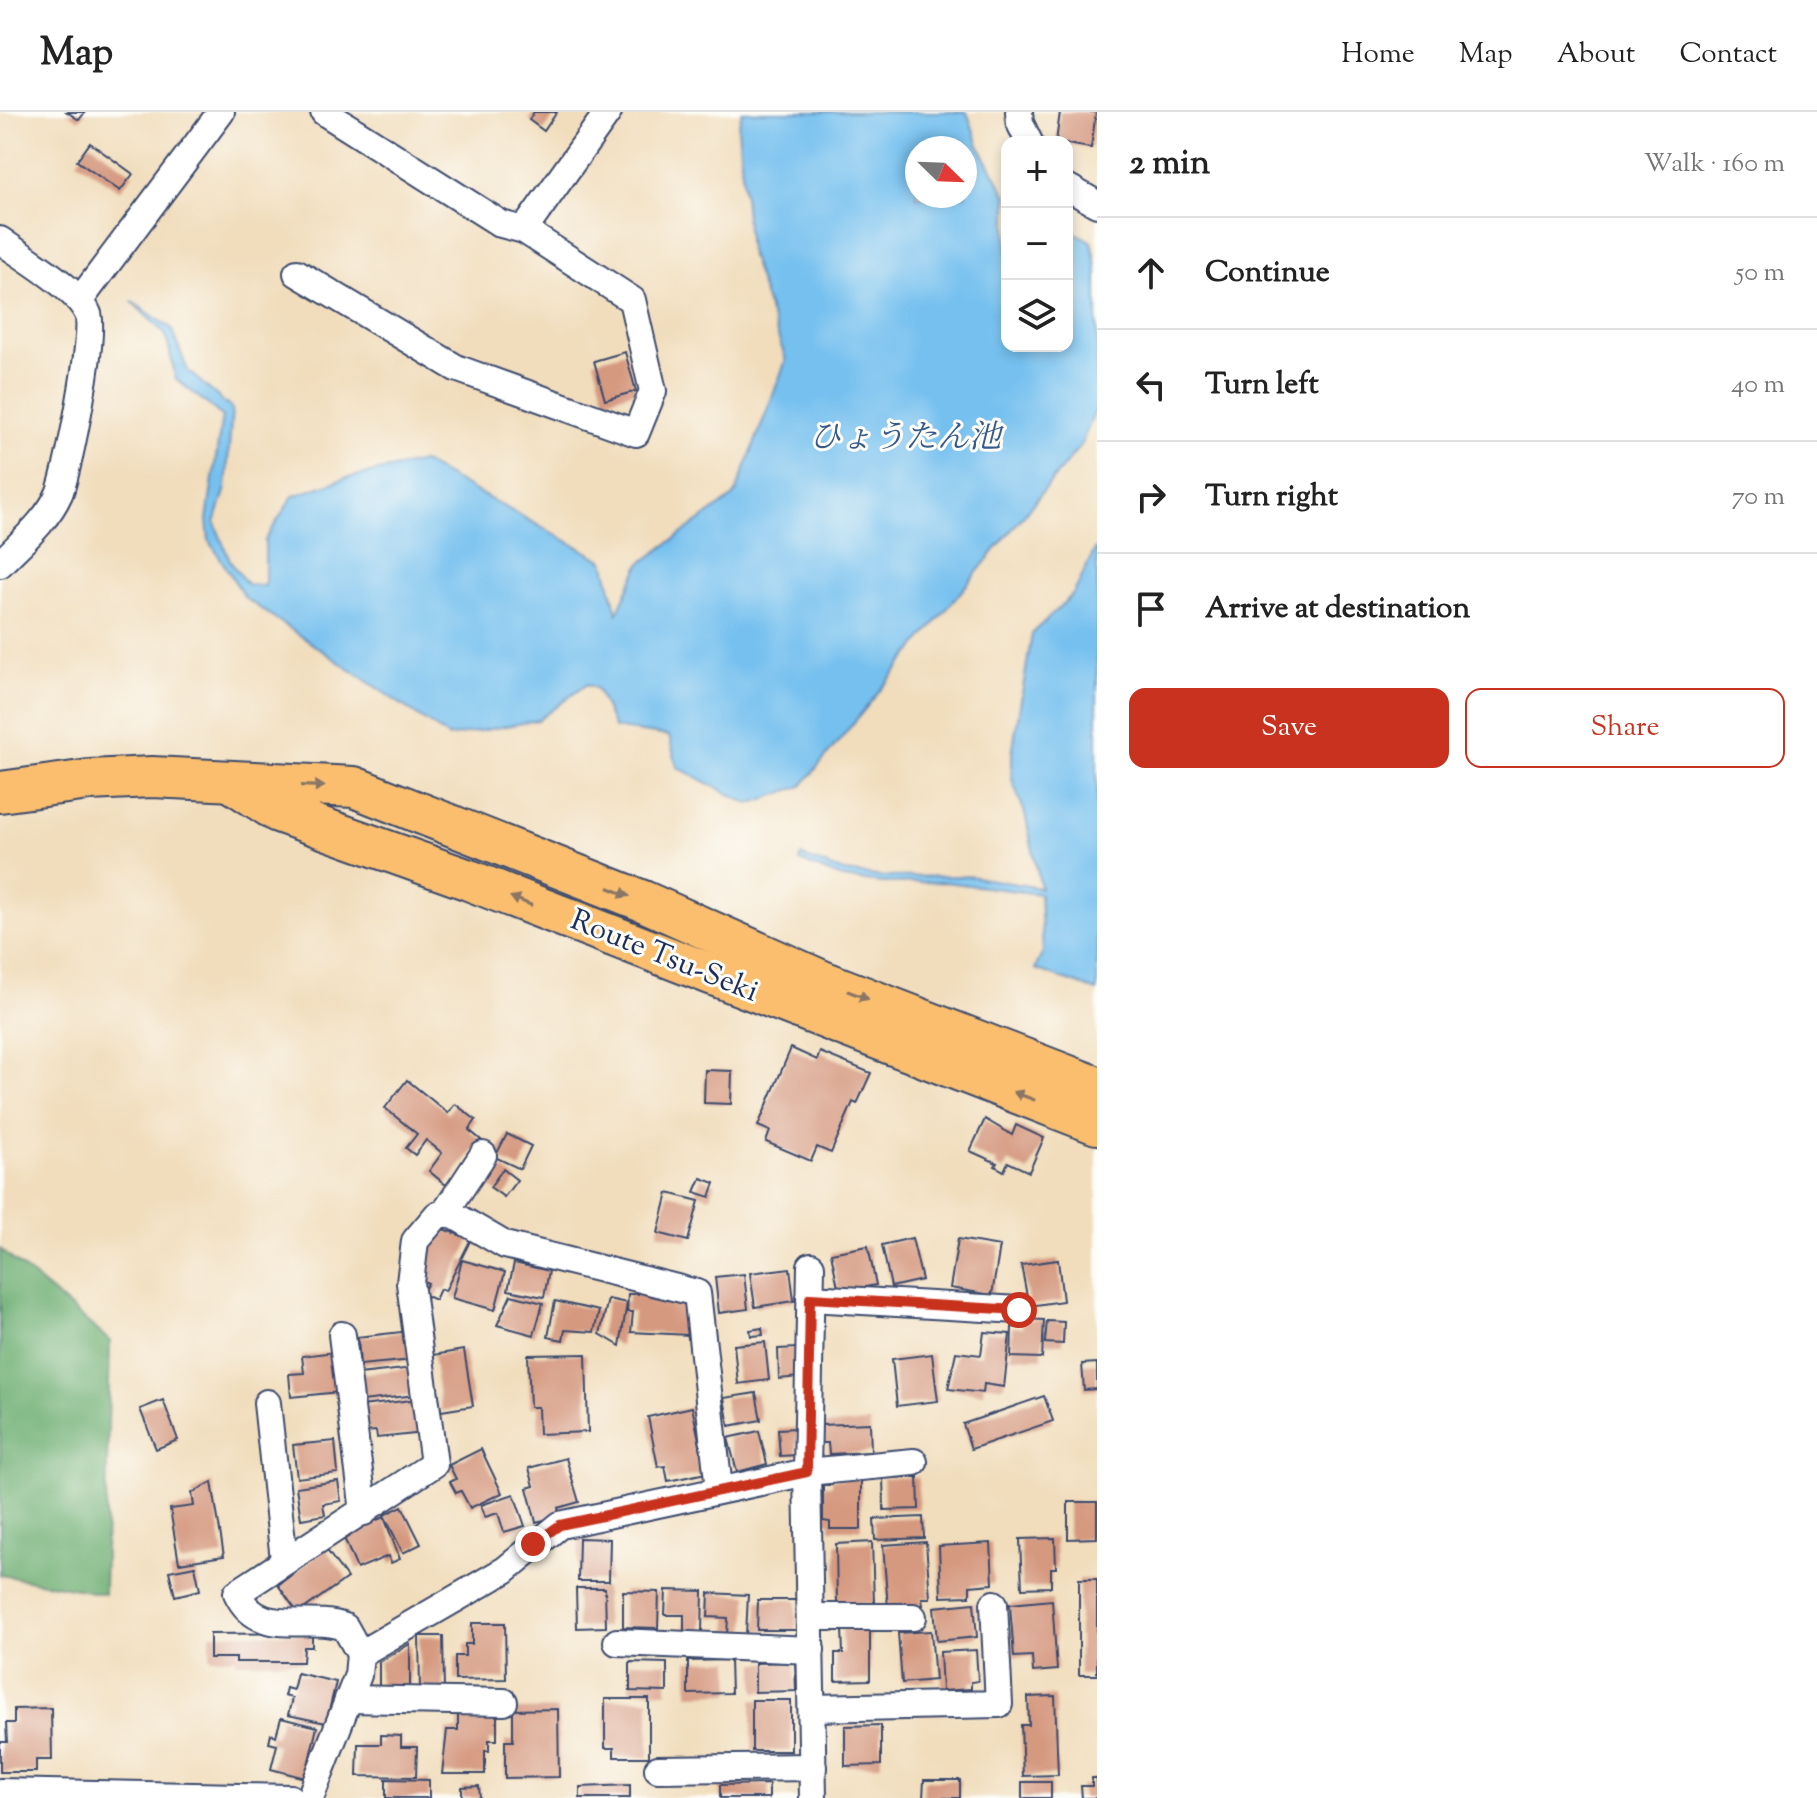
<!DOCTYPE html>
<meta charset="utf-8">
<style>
body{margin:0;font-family:"Sorts Mill Goudy","Noto Serif JP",serif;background:#f6f6f6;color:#222}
.controls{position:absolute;right:24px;top:24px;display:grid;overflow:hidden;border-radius:16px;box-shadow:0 4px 12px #0003}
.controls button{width:72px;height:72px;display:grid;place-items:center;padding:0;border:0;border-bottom:2px solid #e0e0e0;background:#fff;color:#222;font:40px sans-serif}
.compass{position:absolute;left:905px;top:24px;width:72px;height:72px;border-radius:50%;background:#fff;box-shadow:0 4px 12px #0003;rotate:113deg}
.stop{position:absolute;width:24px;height:24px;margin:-18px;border:6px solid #c8321e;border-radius:50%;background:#fff}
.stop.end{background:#c8321e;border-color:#fff;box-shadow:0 2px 8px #0008}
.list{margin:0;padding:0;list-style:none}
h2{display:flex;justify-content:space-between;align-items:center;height:104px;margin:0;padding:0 32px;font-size:34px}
h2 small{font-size:26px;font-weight:400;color:#767676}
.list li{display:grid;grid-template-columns:52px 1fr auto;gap:24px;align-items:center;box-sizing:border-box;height:112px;padding:0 32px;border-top:2px solid #e0e0e0}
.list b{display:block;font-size:30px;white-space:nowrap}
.list em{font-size:26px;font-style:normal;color:#767676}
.actions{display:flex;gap:16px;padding:24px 32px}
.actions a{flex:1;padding:18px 0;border:2px solid #c8321e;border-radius:16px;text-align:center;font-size:28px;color:#c8321e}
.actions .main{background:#c8321e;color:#fff}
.icon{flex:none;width:44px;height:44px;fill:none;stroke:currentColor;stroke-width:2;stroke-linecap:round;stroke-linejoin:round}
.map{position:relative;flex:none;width:1097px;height:1686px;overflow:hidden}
header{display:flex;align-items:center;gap:48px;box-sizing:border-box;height:112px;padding:0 40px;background:#fff;border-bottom:2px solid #e0e0e0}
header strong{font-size:38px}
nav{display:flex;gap:44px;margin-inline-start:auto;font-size:28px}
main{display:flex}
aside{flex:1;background:#fff}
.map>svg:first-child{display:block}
.forest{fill:#6dae72;stroke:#446e68;stroke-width:2}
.water{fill:#75c0ef;stroke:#4878a6;stroke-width:2;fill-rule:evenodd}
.building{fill:#d59980}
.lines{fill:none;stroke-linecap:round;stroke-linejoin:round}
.minor-casing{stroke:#3b496c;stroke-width:30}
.primary-casing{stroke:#3b496c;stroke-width:44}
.minor{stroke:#fff;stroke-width:26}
.primary{stroke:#fabe6e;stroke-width:40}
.oneway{fill:#8a7666}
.route{stroke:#c8321e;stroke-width:10}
.labels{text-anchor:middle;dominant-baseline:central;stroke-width:6;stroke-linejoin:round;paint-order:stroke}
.street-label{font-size:30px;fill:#1b2f5e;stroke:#fdfcf7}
.water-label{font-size:32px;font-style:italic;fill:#365a8a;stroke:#fdfcf7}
</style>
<header>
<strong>Map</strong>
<nav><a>Home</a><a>Map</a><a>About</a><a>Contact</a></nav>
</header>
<main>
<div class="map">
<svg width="1097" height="1686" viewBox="0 0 1097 1686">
<rect width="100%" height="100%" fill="#fdfcf7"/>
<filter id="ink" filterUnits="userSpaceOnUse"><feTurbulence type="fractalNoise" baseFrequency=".0125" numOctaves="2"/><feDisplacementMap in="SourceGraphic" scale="16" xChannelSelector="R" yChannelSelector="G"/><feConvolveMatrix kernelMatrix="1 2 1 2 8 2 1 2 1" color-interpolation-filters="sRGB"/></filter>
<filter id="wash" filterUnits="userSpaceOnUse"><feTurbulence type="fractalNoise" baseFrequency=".006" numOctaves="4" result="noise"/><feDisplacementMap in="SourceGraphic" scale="32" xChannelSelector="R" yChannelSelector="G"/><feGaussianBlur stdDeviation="1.8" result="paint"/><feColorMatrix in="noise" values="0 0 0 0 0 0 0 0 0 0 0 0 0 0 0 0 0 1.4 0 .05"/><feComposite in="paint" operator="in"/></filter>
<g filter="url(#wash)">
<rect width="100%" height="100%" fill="#f1ddbc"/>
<!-- forest -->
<polygon class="forest" points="0,1137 110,1229 104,1482 0,1463"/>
<!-- water -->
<g class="water">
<path d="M 742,0 L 967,0 L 980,36 L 1007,84 L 1007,234 L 1067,234 L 1067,116 L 1092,130 L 1097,161 L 1097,294 L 1081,333 L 802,674 L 749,692 L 677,655 L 669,624 L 614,616 L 597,577 L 587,572 L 538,608 L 449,625 L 245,486 L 209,428 L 207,408 L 222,304 L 176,267 L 166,223 L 131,189 L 171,216 L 188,259 L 232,297 L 226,376 L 215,411 L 230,449 L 247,472 L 265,474 L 265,428 L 293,384 L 346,366 L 422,350 L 604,449 L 617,501 L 640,452 L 735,383 L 786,248 L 749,139 L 738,16 ZM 917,36 L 965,36 L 965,84 L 917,84 Z"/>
<polygon points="1095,437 1097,438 1097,879 1035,857 1043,840 1040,782 945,770 883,771 842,766 799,749 801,744 844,760 885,765 969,764 1041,776 1025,702 1012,667 1012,641 1032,522 1074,481"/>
</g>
<g id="blocks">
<!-- building -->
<g class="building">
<polygon points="67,0 85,0 79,8"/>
<polygon points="534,0 557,0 544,19 529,8"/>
<polygon points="1060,0 1096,0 1091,36 1056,30"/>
<polygon points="90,31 133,62 120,79 77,49"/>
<polygon points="625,240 636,279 605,288 594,249"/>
<polygon points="791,936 817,948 820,940 871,961 857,992 853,990 831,1041 817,1035 811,1049 766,1030 770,1019 758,1014"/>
<polygon points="705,958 732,959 731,992 704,991"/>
<polygon points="407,968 448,1001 455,992 476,1008 469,1018 481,1028 446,1073 429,1059 442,1041 426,1028 415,1043 406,1036 417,1022 385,996"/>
<polygon points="985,1007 1012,1023 1016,1013 1044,1026 1029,1060 1008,1050 1004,1059 995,1054 997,1051 970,1039"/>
<polygon points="507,1022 531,1034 520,1057 495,1045"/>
<polygon points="503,1057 517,1068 504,1085 490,1075"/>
<polygon points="701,1066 715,1071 710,1085 695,1080"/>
<polygon points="668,1081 699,1089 688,1129 658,1121"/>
<polygon points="437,1115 471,1127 445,1179 440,1177 435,1188 422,1182 428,1171 413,1164"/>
<polygon points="912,1126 922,1168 891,1175 882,1133"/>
<polygon points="958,1127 1000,1134 992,1183 950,1176"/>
<polygon points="868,1134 876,1173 839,1180 831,1141"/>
<polygon points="462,1148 505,1160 495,1198 452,1186"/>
<polygon points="1058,1148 1063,1189 1029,1194 1021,1153"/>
<polygon points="514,1151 549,1159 544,1185 508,1178"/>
<polygon points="790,1156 794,1189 755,1195 750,1161"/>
<polygon points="744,1162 748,1197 719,1201 715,1165"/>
<polygon points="638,1178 668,1180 668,1187 691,1189 689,1223 631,1220 633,1200 627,1200 628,1182 638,1182"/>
<polygon points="511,1183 543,1191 534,1223 497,1213"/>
<polygon points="608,1187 627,1191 620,1234 600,1222"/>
<polygon points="555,1189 599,1199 594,1220 565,1218 563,1228 548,1225"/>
<polygon points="1023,1207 1044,1208 1042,1246 1011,1245 1012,1215 1022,1216"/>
<polygon points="1047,1209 1064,1210 1063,1232 1045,1231"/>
<polygon points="762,1216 763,1223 751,1224 750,1218"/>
<polygon points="410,1219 413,1248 360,1253 358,1225"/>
<polygon points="984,1220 1010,1222 1004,1275 984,1272 983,1281 948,1277 956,1240 981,1243"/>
<polygon points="765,1230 769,1268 738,1272 734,1233"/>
<polygon points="797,1236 799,1265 779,1267 778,1237"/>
<polygon points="464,1238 473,1294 441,1299 433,1243"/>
<polygon points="334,1240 339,1280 291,1285 289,1262 304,1261 302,1244"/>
<polygon points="586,1242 588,1320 539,1322 538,1295 530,1295 528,1243"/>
<polygon points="932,1242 938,1289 897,1294 892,1247"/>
<polygon points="1097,1251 1097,1277 1084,1278 1082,1252"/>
<polygon points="413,1256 416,1283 362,1289 359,1262"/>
<polygon points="756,1281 761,1308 729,1314 724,1286"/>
<polygon points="1044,1284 1053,1309 971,1337 963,1312"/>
<polygon points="420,1287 424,1321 377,1326 376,1319 364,1320 362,1294"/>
<polygon points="163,1288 178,1328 156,1337 140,1297"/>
<polygon points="692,1295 706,1361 668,1369 665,1354 658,1355 648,1305"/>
<polygon points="870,1311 871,1340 829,1342 828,1331 821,1331 820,1313"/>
<polygon points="796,1316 797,1343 780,1344 778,1317"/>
<polygon points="759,1319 767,1352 737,1360 728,1326"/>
<polygon points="335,1329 338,1361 297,1366 293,1333"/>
<polygon points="481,1337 502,1381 470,1396 461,1379 456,1381 450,1370 456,1367 449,1353"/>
<polygon points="566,1346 579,1390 558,1396 560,1404 536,1410 527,1376 534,1374 529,1356"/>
<polygon points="918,1365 919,1397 884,1398 883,1366"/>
<polygon points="832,1367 861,1367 861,1417 830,1417 830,1410 823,1409 823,1373 832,1373"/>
<polygon points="338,1369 341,1389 323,1392 325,1403 301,1407 296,1375"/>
<polygon points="212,1370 224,1444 179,1451 170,1397 194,1394 192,1381"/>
<polygon points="514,1382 525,1414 504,1420 498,1401 485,1405 481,1393"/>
<polygon points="1068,1390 1097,1390 1097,1426 1068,1427"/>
<polygon points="402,1394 421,1432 403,1441 384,1403"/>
<polygon points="384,1405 400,1447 391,1451 388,1444 357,1457 344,1426 351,1423 350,1419"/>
<polygon points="923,1405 924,1426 875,1428 874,1407"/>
<polygon points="579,1426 610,1427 609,1469 578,1469"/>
<polygon points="1055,1426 1056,1456 1051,1456 1051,1475 1022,1476 1020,1427"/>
<polygon points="872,1430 874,1491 837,1493 836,1432"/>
<polygon points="926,1430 930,1486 922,1486 923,1493 888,1496 883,1433"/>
<polygon points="991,1431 993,1472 970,1474 970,1484 941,1485 939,1434"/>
<polygon points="326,1437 347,1466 298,1501 278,1473"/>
<polygon points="195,1454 200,1478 175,1484 169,1459"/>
<rect x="1079" y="1467" width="18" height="96"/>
<polygon points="576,1476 605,1476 606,1515 577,1516"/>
<polygon points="666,1478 703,1479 702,1520 684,1520 684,1503 665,1503"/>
<polygon points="623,1479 659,1480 658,1516 623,1515"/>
<polygon points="709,1481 748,1483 746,1523 727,1522 728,1506 708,1505"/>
<polygon points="758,1488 797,1488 796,1518 757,1518"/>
<polygon points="1052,1488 1057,1558 1033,1560 1032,1544 1014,1545 1010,1492"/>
<polygon points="974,1491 977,1525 937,1529 934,1495"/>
<polygon points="472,1511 505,1511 506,1567 455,1568 455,1544 465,1544 465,1532 472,1532"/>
<polygon points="842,1517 870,1517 870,1568 835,1569 835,1541 843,1541"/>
<polygon points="931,1519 935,1568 902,1571 898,1521"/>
<polygon points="312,1521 312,1535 304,1535 303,1550 236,1550 236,1546 210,1546 210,1522"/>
<polygon points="419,1524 443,1524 444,1579 420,1579"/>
<polygon points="410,1532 410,1578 379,1578 379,1550"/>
<polygon points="976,1538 978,1569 971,1570 971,1577 942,1579 940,1540"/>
<polygon points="730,1548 731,1581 688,1582 688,1549"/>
<polygon points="630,1550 667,1551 667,1580 630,1579"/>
<polygon points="795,1550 796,1579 755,1580 755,1551"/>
<polygon points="297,1561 336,1570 326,1611 288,1603 292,1586 284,1584 286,1576 293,1578"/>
<polygon points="1055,1584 1058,1663 1023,1664 1021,1613 1029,1613 1028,1585"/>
<polygon points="605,1587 649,1587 649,1645 614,1645 614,1636 605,1636"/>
<rect x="752" y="1588" width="39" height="51"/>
<polygon points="51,1596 52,1648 36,1648 36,1660 0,1660 0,1630 7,1630 6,1611 14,1611 14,1597"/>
<polygon points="558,1597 559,1665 505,1666 505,1629 513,1629 513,1598"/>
<polygon points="458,1601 497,1601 497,1628 489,1628 489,1639 485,1639 485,1662 442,1662 447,1618 458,1618"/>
<polygon points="281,1606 317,1615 305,1666 271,1657 277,1633 269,1631 271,1622 276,1624"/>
<polygon points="881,1613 881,1653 845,1654 845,1614"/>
<polygon points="381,1623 401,1624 401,1635 417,1635 416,1665 357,1664 358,1632 381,1632"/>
<polygon points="1092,1666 1097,1666 1097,1686 1082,1686 1081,1674 1092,1674"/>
<polygon points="386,1667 429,1668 429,1686 386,1686"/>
<polygon points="924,1668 960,1668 960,1686 923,1686"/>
<rect x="1022" y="1670" width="29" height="16"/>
<polygon points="769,1672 769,1686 720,1686 720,1673"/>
<polygon points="630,1673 630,1686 580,1686 580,1675"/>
<polygon points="479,1674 480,1686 462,1686 462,1675"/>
</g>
</g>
</g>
<g filter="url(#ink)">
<use href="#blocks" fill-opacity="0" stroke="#3b496c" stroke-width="2"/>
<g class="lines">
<defs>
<g id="minor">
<polyline points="324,0 501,112 524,118 608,0"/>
<polyline points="1019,0 1020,11 1029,30"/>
<polyline points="1067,75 1097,92"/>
<path d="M 0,128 C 24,146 77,176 88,202 C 96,219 68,361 59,382 C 47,409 20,431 0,452"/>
<polyline points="297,161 456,256 636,321 653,279 632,188 524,118"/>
<polyline points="80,188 221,0"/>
<polyline points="444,1102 483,1043"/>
<polyline points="811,1154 807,1360 813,1686"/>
<polyline points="810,1186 1019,1198"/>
<polyline points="342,1223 364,1400"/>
<polyline points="267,1291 284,1448"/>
<polyline points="810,1505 913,1505"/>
<polyline points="617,1530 811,1538"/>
<polyline points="360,1542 505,1458 560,1413 807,1360 914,1350"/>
<polyline points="348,1587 504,1590"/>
<polyline points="812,1596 999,1592 994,1492"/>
<polyline points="658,1657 813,1655"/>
<polyline points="0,1680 290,1686"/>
<path d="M 310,1686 L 358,1563 L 360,1542 L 345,1515 C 306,1501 259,1528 237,1481 L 434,1352 L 410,1171 L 415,1129 L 437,1103 L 450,1101 L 505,1133 L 697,1181 L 719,1377"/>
</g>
<g id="primary">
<polyline points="235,672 278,700 469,768 1097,1012"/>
<polyline points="0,680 89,668 152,665 354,675 643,789 825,870 1097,975"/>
</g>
</defs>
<!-- minor casing -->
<use href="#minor" class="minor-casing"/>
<!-- primary casing -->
<use href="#primary" class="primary-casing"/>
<!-- minor -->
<use href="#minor" class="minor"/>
<!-- primary -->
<use href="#primary" class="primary"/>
</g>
<!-- one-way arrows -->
<defs><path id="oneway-solid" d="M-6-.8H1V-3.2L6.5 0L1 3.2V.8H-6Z" transform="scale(2)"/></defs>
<g class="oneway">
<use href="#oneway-solid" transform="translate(313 674) rotate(2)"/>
<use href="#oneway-solid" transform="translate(619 780) rotate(22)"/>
<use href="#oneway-solid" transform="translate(521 789) rotate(-158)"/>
<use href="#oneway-solid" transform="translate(858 883) rotate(21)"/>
<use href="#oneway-solid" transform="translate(1024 984) rotate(-159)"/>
</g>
</g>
<g class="lines" filter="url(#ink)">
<!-- route -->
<polyline class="route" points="533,1432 560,1413 807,1360 810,1186 1019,1198"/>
</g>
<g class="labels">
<!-- street labels -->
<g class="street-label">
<text transform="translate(664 845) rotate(22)">Route Tsu-Seki</text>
</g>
<!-- water labels -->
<g class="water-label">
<text x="905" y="327">ひょうたん池</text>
</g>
</g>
</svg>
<div class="controls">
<button>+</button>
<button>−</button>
<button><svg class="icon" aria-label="layers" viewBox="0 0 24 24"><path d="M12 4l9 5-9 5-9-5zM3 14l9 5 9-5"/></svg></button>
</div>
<svg class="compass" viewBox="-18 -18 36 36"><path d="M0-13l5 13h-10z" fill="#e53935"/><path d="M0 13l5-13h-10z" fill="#767676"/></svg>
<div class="stop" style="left:1019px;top:1198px"></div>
<div class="stop end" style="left:533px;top:1432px"></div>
</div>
<aside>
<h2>2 min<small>Walk · 160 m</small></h2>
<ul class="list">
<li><svg class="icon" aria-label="ahead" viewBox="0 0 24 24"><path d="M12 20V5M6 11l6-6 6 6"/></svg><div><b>Continue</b></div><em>50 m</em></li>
<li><svg class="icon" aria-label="left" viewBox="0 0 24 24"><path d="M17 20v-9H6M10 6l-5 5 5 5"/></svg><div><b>Turn left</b></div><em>40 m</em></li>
<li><svg class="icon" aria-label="right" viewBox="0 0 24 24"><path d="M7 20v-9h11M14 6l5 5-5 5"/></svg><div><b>Turn right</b></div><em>70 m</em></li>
<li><svg class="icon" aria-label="arrive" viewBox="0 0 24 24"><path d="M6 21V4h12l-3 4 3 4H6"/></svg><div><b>Arrive at destination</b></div></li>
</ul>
<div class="actions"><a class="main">Save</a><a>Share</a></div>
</aside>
</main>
